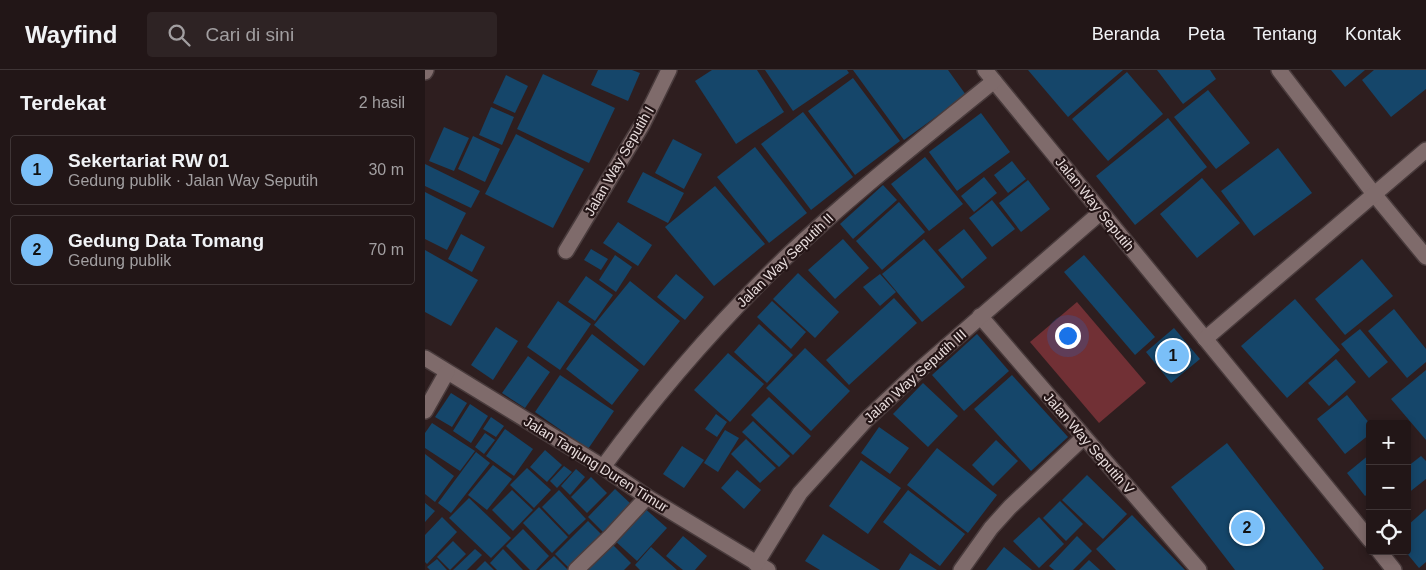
<!DOCTYPE html>
<html lang="id">
<meta charset="utf-8">
<style>
body{margin:0;font-family:Helvetica,sans-serif;background:#2e2324;color:#f1f3f6}
.controls{position:absolute;right:15px;bottom:15px;display:grid;overflow:hidden;border-radius:5px;box-shadow:0 2px 8px #0003}
.controls button{width:45px;height:45px;display:grid;place-items:center;padding:0;border:0;border-bottom:1px solid #3f3536;background:#221617;color:#f1f3f6;font:25px sans-serif}
.you{position:absolute;left:642px;top:265px;width:18px;height:18px;margin:-12px;border:4px solid #fff;border-radius:50%;background:#1a73e8;box-shadow:0 0 0 8px #1a73e833}
.badge{display:grid;place-items:center;width:32px;height:32px;border-radius:50%;background:#7abff8;color:#111;font-size:16px;font-weight:700}
.pin{position:absolute;translate:-50% -50%;border:2px solid #fff;box-shadow:0 1px 5px #0006}
.list{margin:0;padding:0;list-style:none}
h2{display:flex;justify-content:space-between;align-items:center;height:65px;margin:0;padding:0 20px;font-size:21px}
h2 small{font-size:16px;font-weight:400;color:#a29fa1}
.list li{display:grid;grid-template-columns:32px 1fr auto;gap:15px;align-items:center;box-sizing:border-box;height:70px;margin:0 10px 10px;padding:0 10px;border:1px solid #3f3536;border-radius:5px}
.list b{display:block;font-size:19px;white-space:nowrap}
.list p{margin:0;font-size:16px;white-space:nowrap;color:#a29fa1}
.list em{font-size:16px;font-style:normal;color:#a29fa1}
.icon{flex:none;width:28px;height:28px;fill:none;stroke:currentColor;stroke-width:2;stroke-linecap:round;stroke-linejoin:round}
.map{position:relative;flex:none;width:1001px;height:500px;overflow:hidden}
header{display:flex;align-items:center;gap:30px;box-sizing:border-box;height:70px;padding:0 25px;background:#221617;border-bottom:1px solid #3f3536}
header strong{font-size:24px}
nav{display:flex;gap:28px;margin-inline-start:auto;font-size:18px}
.search{width:350px;height:45px;background:#2e2324;display:flex;align-items:center;gap:12px;box-sizing:border-box;padding:0 18px;border-radius:5px;color:#a29fa1;font-size:19px}
main{display:flex}
aside{flex:1;background:#221617}
.map>svg:first-child{display:block}
.green{fill:#713035}
.building{fill:#15466a}
.lines{fill:none;stroke-linecap:round;stroke-linejoin:round}
.street-casing{stroke:#493b3c;stroke-width:18}
.street{stroke:#7f6b6b;stroke-width:15}
.labels{text-anchor:middle;dominant-baseline:central;stroke-width:4.5;stroke-linejoin:round;paint-order:stroke}
.street-label{font-size:14px;fill:#e9dede;stroke:#241516}
</style>
<header>
<strong>Wayfind</strong>
<div class="search"><svg class="icon" aria-label="search" viewBox="0 0 24 24"><circle cx="10" cy="10" r="6"/><path d="M15 15l6 6"/></svg>Cari di sini</div>
<nav><a>Beranda</a><a>Peta</a><a>Tentang</a><a>Kontak</a></nav>
</header>
<main>
<aside>
<h2>Terdekat<small>2 hasil</small></h2>
<ul class="list">
<li><span class="badge">1</span><div><b>Sekertariat RW 01</b><p>Gedung publik · Jalan Way Seputih</p></div><em>30 m</em></li>
<li><span class="badge">2</span><div><b>Gedung Data Tomang</b><p>Gedung publik</p></div><em>70 m</em></li>
</ul>
</aside>
<div class="map">
<svg width="1001" height="500" viewBox="0 0 1001 500">
<rect width="100%" height="100%" fill="#2e1e1f"/>
<!-- green -->
<polygon class="green" points="652,232 721,313 674,353 605,272"/>
<!-- building -->
<g class="building">
<polygon points="173,0 207,0 215,3 203,31 166,15"/>
<polygon points="287,0 332,0 359,42 311,74 270,11"/>
<polygon points="340,0 422,0 424,3 368,41"/>
<polygon points="428,0 523,0 541,25 479,70"/>
<polygon points="603,0 698,0 643,47"/>
<polygon points="732,0 785,0 791,9 758,34"/>
<polygon points="906,0 940,0 920,17"/>
<polygon points="949,0 1001,0 1001,19 966,47 937,10"/>
<polygon points="702,2 738,44 683,91 647,49"/>
<polygon points="118,4 190,38 164,93 92,59"/>
<polygon points="81,5 103,16 90,43 68,33"/>
<polygon points="428,8 475,71 430,105 383,41"/>
<polygon points="783,20 825,73 791,99 749,47"/>
<polygon points="66,37 89,47 77,75 54,65"/>
<polygon points="378,42 428,107 386,140 336,74"/>
<polygon points="556,43 585,82 532,121 504,82"/>
<polygon points="743,48 782,97 710,155 671,106"/>
<polygon points="19,57 44,68 29,101 4,91"/>
<polygon points="91,64 159,99 128,158 60,124"/>
<polygon points="48,66 75,79 60,112 33,99"/>
<polygon points="248,69 277,84 259,119 230,103"/>
<polygon points="330,77 382,143 344,173 292,107"/>
<polygon points="853,78 887,123 829,166 796,121"/>
<polygon points="500,87 538,134 504,161 466,114"/>
<polygon points="587,91 601,109 583,123 569,105"/>
<polygon points="0,94 55,121 46,138 0,116"/>
<polygon points="218,102 259,123 243,153 202,132"/>
<polygon points="559,107 572,123 549,142 536,126"/>
<polygon points="777,108 815,153 772,188 735,144"/>
<polygon points="603,110 625,139 596,162 574,133"/>
<polygon points="458,115 472,130 428,169 415,154"/>
<polygon points="290,116 340,174 289,216 240,157"/>
<polygon points="0,122 41,143 22,180 0,169"/>
<polygon points="567,130 590,159 567,177 544,148"/>
<polygon points="474,132 500,162 457,200 431,171"/>
<polygon points="193,152 227,175 213,196 178,173"/>
<polygon points="539,159 562,188 537,209 513,180"/>
<polygon points="36,164 60,177 47,202 23,189"/>
<polygon points="418,169 444,198 410,229 383,200"/>
<polygon points="499,169 540,217 497,252 457,204"/>
<polygon points="166,179 183,189 176,200 159,190"/>
<polygon points="0,180 53,210 26,256 0,242"/>
<polygon points="190,185 207,197 191,222 174,210"/>
<polygon points="659,185 730,267 710,285 639,202"/>
<polygon points="937,189 968,226 920,265 890,229"/>
<polygon points="373,203 414,242 390,268 348,229"/>
<polygon points="251,204 279,227 260,250 232,227"/>
<polygon points="455,204 471,222 455,236 438,217"/>
<polygon points="161,206 188,225 170,251 143,232"/>
<polygon points="205,211 255,251 219,296 169,255"/>
<polygon points="469,228 492,253 424,315 401,290"/>
<polygon points="870,229 915,280 862,328 816,276"/>
<polygon points="133,231 166,254 135,300 102,277"/>
<polygon points="347,231 381,262 366,279 332,247"/>
<polygon points="969,239 1001,279 1001,292 982,308 943,261"/>
<polygon points="334,254 368,285 342,313 309,282"/>
<polygon points="71,257 93,271 68,310 46,295"/>
<polygon points="749,258 775,289 746,313 721,282"/>
<polygon points="935,259 963,292 944,308 916,274"/>
<polygon points="167,264 214,300 187,335 141,299"/>
<polygon points="552,264 584,301 539,341 507,305"/>
<polygon points="380,278 425,321 386,361 341,318"/>
<polygon points="303,283 339,314 305,352 269,320"/>
<polygon points="103,286 125,302 100,338 77,323"/>
<polygon points="911,289 931,312 904,336 883,313"/>
<polygon points="1001,300 1001,370 966,329"/>
<polygon points="135,305 189,341 163,379 110,342"/>
<polygon points="587,305 643,367 606,401 549,339"/>
<polygon points="498,313 533,346 503,377 468,344"/>
<polygon points="26,323 42,333 27,357 10,347"/>
<polygon points="922,325 945,354 945,364 920,384 892,349"/>
<polygon points="344,327 386,366 368,385 326,345"/>
<polygon points="45,334 63,346 46,373 28,361"/>
<polygon points="291,344 302,352 292,367 280,359"/>
<polygon points="66,347 79,356 71,367 58,359"/>
<polygon points="328,351 365,386 354,397 317,362"/>
<polygon points="7,353 50,381 35,401 0,378 0,363"/>
<polygon points="454,357 484,378 465,404 436,383"/>
<polygon points="80,359 108,379 89,406 61,386"/>
<polygon points="300,360 314,368 293,402 279,393"/>
<polygon points="60,363 70,370 59,384 50,377"/>
<polygon points="321,369 351,398 335,413 306,384"/>
<polygon points="571,370 593,391 568,416 547,395"/>
<polygon points="802,373 899,498 897,500 810,500 746,417"/>
<polygon points="257,376 279,390 259,418 238,404"/>
<polygon points="512,378 572,425 543,463 482,415"/>
<polygon points="120,380 137,395 122,412 105,397"/>
<polygon points="51,382 65,393 26,443 13,433"/>
<polygon points="0,384 29,406 10,432 0,424"/>
<polygon points="945,384 945,422 940,426 922,403"/>
<polygon points="996,386 1001,391 1001,409 982,424 982,397"/>
<polygon points="436,390 476,418 443,464 404,436"/>
<polygon points="68,395 87,409 62,440 43,425"/>
<polygon points="139,396 147,402 132,418 125,411"/>
<polygon points="102,398 126,420 109,438 85,415"/>
<polygon points="151,399 160,407 145,425 136,416"/>
<polygon points="312,400 336,420 319,439 296,418"/>
<polygon points="662,405 702,444 678,469 637,430"/>
<polygon points="166,407 182,423 162,443 146,427"/>
<polygon points="190,419 207,435 180,464 163,447"/>
<polygon points="87,420 108,440 88,461 67,440"/>
<polygon points="134,420 161,449 144,465 117,437"/>
<polygon points="483,420 540,464 515,496 458,452"/>
<polygon points="44,428 86,468 66,488 24,448"/>
<polygon points="635,431 658,454 641,471 618,448"/>
<polygon points="0,433 10,441 0,452"/>
<polygon points="217,436 242,458 212,491 188,469"/>
<polygon points="114,437 143,467 127,483 98,453"/>
<polygon points="1001,439 1001,492 994,498 980,481 982,481 982,456"/>
<polygon points="707,445 760,500 691,500 671,479"/>
<polygon points="17,447 32,462 2,494 0,492 0,465"/>
<polygon points="614,447 639,474 614,498 588,471"/>
<polygon points="163,451 178,466 145,499 130,484"/>
<polygon points="98,459 124,486 111,500 105,500 81,476"/>
<polygon points="398,464 455,500 395,500 380,491"/>
<polygon points="258,466 282,486 270,500 258,500 241,486"/>
<polygon points="652,466 667,481 648,500 629,500 624,496"/>
<polygon points="28,471 41,484 25,500 12,487"/>
<polygon points="185,472 206,493 199,500 157,500"/>
<polygon points="226,477 252,500 215,500 210,495"/>
<polygon points="579,477 607,500 561,500"/>
<polygon points="50,479 57,485 42,500 28,500"/>
<polygon points="78,479 98,500 72,500 65,493"/>
<polygon points="485,483 512,500 474,500"/>
<polygon points="129,486 143,500 114,500"/>
<polygon points="12,489 22,500 5,500 2,497"/>
<polygon points="664,490 675,500 654,500"/>
<polygon points="60,491 69,500 51,500"/>
</g>
<g class="lines">
<defs>
<g id="street">
<polyline points="560,0 945,470"/>
<polyline points="854,0 949,124 1001,187"/>
<polyline points="0,2 1,0"/>
<polyline points="141,181 217,55 244,0"/>
<polyline points="555,246 774,500"/>
<polyline points="780,269 1001,80"/>
<polyline points="0,288 178,397 222,427 343,500"/>
<polyline points="0,341 22,302"/>
<path d="M 178,397 C 233,322 294,252 360,188 C 426,125 498,69 569,11"/>
<polyline points="954,481 969,500"/>
<polyline points="331,494 375,423 441,350 492,302 676,142"/>
<polyline points="151,500 185,467 222,427"/>
<polyline points="536,500 566,458 585,437 659,367"/>
</g>
</defs>
<!-- street casing -->
<use href="#street" class="street-casing"/>
<!-- street -->
<use href="#street" class="street"/>
</g>
<g class="labels">
<!-- street labels -->
<g class="street-label">
<text transform="translate(194 91) rotate(-60)">Jalan Way Seputih I</text>
<text transform="translate(670 134) rotate(51)">Jalan Way Seputih</text>
<text transform="translate(360 190) rotate(-44)">Jalan Way Seputih II</text>
<text transform="translate(490 306) rotate(-42)">Jalan Way Seputih III</text>
<text transform="translate(664 373) rotate(49)">Jalan Way Seputih V</text>
<text transform="translate(171 394) rotate(32)">Jalan Tanjung Duren Timur</text>
</g>
</g>
</svg>
<div class="controls">
<button>+</button>
<button>−</button>
<button><svg class="icon" aria-label="locate" viewBox="0 0 24 24"><circle cx="12" cy="12" r="6"/><path d="M12 2v4M12 18v4M2 12h4M18 12h4"/></svg></button>
</div>
<div class="you"></div>
<div class="pin badge" style="left:748px;top:286px">1</div>
<div class="pin badge" style="left:822px;top:458px">2</div>
</div>
</main>
